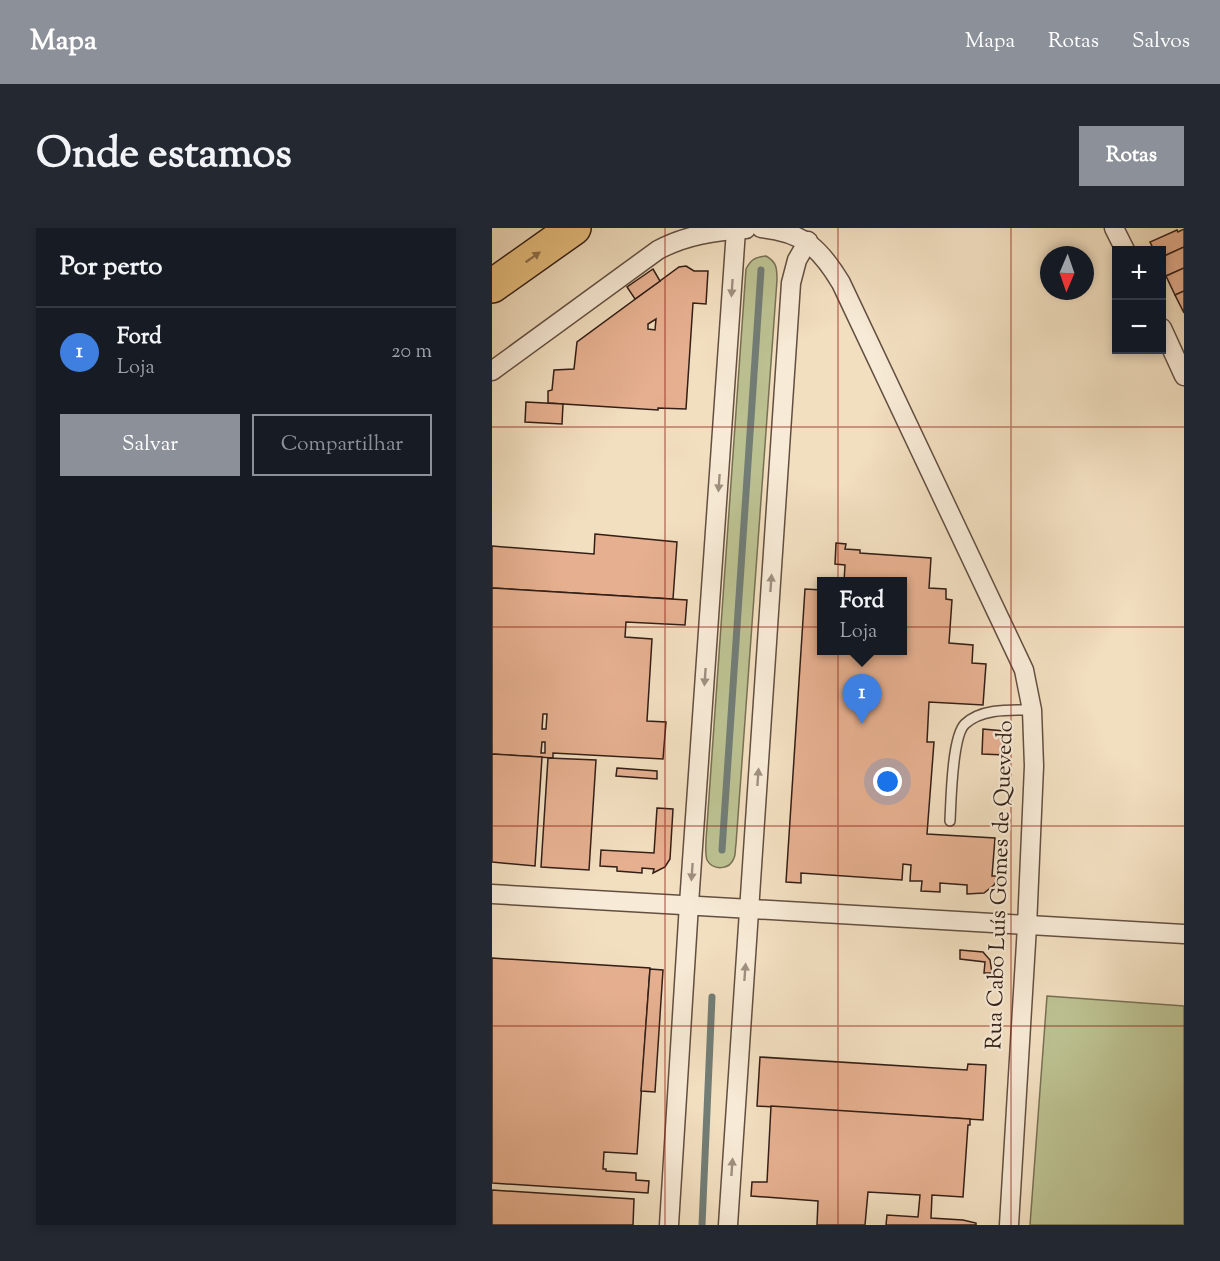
<!DOCTYPE html>
<html lang="pt">
<meta charset="utf-8">
<style>
body{margin:0;font-family:"Sorts Mill Goudy",serif;background:#242831;color:#f1f3f6}
.controls{position:absolute;right:18px;top:18px;display:grid;overflow:hidden;border-radius:0px;box-shadow:0 3px 9px #0003}
.controls button{width:54px;height:54px;display:grid;place-items:center;padding:0;border:0;border-bottom:2px solid #363941;background:#171b24;color:#f1f3f6;font:30px sans-serif}
.compass{position:absolute;left:548px;top:18px;width:54px;height:54px;border-radius:50%;background:#171b24;box-shadow:0 3px 9px #0003;rotate:182deg}
.you{position:absolute;left:396px;top:554px;width:21px;height:21px;margin:-15px;border:4px solid #fff;border-radius:50%;background:#1a73e8;box-shadow:0 0 0 9px #1a73e833}
.badge{display:grid;place-items:center;width:39px;height:39px;border-radius:50%;background:#8c9099;color:#fff;font-size:20px;font-weight:700}
.pin{position:absolute;translate:-50% -50px;filter:drop-shadow(0 2px 3px #0008)}
.pin::after{content:'';position:absolute;top:32px;width:21px;height:18px;background:inherit;clip-path:polygon(0 0,100% 0,50% 100%)}
.popup{position:absolute;left:325px;top:349px;width:90px;height:78px;box-sizing:border-box;display:grid;place-content:center;border-radius:0px;background:#171b24;filter:drop-shadow(0 2px 4px #0005);font-size:20px;white-space:nowrap;color:#9ea1a6}
.popup b{font-size:22px;color:#f1f3f6}
.popup::after{content:'';position:absolute;left:50%;top:100%;margin-left:-12px;border:12px solid transparent;border-top-color:#171b24}
.list{margin:0;padding:0;list-style:none}
h2{display:flex;justify-content:space-between;align-items:center;height:78px;margin:0;padding:0 24px;font-size:26px}
h2 small{font-size:20px;font-weight:400;color:#9ea1a6}
.list li{display:grid;grid-template-columns:39px 1fr auto;gap:18px;align-items:center;box-sizing:border-box;height:90px;padding:0 24px;border-top:2px solid #363941}
.list b{display:block;font-size:22px;white-space:nowrap}
.list p{margin:0;font-size:20px;white-space:nowrap;color:#9ea1a6}
.list em{font-size:20px;font-style:normal;color:#9ea1a6}
.actions{display:flex;gap:12px;padding:18px 24px}
.actions a{flex:1;padding:14px 0;border:2px solid #8c9099;border-radius:0px;text-align:center;font-size:21px;color:#8c9099}
.actions .main{background:#8c9099;color:#fff}
.map{position:relative;flex:none;width:692px;height:997px;overflow:hidden;border-radius:0px}
header{display:flex;align-items:center;gap:36px;box-sizing:border-box;height:84px;padding:0 30px;background:#8c9099;color:#fff}
header strong{font-size:28px}
nav{display:flex;gap:33px;margin-inline-start:auto;font-size:21px}
.intro{display:flex;align-items:center;justify-content:space-between;box-sizing:border-box;height:144px;padding:0 36px}
h1{margin:0;font-size:42px}
.button{padding:15px 27px;border-radius:0px;background:#8c9099;color:#fff;font-size:21px;font-weight:700}
main{display:flex;gap:36px;padding:0 36px}
aside{flex:1;background:#171b24;border-radius:0px;box-shadow:0 3px 9px #0003}
.map>svg:first-child{display:block}
.green{fill:#bcc191;stroke:#787054;stroke-width:1.5}
.lines{fill:none;stroke-linecap:round;stroke-linejoin:round}
.stream{stroke:#727d76;stroke-width:7}
.building{fill:#e6b090;stroke:#331f17;stroke-width:1.5;fill-rule:evenodd}
.lane-casing{stroke:#634f41;stroke-width:12}
.street-casing{stroke:#634f41;stroke-width:21}
.highway-casing{stroke:#331f17;stroke-width:36}
.lane{stroke:#f7ead6;stroke-width:9}
.street{stroke:#f7ead6;stroke-width:18}
.highway{stroke:#e9c080;stroke-width:33}
.oneway{fill:#8e704c}
.oneway2{fill:#9f8f80}
.grid{fill:none;stroke:#8f2418;stroke-width:1.5;stroke-opacity:0.55}
.labels{text-anchor:middle;dominant-baseline:central;stroke-width:4.5;stroke-linejoin:round;paint-order:stroke}
.street-label{font-size:22px;fill:#331f17;stroke:#f7ead6}
</style>
<header>
<strong>Mapa</strong>
<nav><a>Mapa</a><a>Rotas</a><a>Salvos</a></nav>
</header>
<div class="intro"><h1>Onde estamos</h1><a class="button">Rotas</a></div>
<main>
<aside>
<h2>Por perto<small></small></h2>
<ul class="list">
<li><span class="badge" style="background:#3f7fe0">1</span><div><b>Ford</b><p>Loja</p></div><em>20 m</em></li>
</ul>
<div class="actions"><a class="main">Salvar</a><a>Compartilhar</a></div>
</aside>
<div class="map">
<svg width="692" height="997" viewBox="0 0 692 997">
<rect width="100%" height="100%" fill="#f2dfc0"/>
<filter id="stains"><feTurbulence type="fractalNoise" baseFrequency=".00333" numOctaves="4"/><feColorMatrix values="0 0 0 0 .2 0 0 0 0 .09 0 0 0 0 .02 0 0 0 .5 -.17"/></filter>
<radialGradient id="worn" r=".72"><stop offset=".6" stop-color="#630" stop-opacity="0"/><stop offset="1" stop-color="#630" stop-opacity=".3"/></radialGradient>
<!-- green -->
<g class="green">
<path d="M 274,28 C 285,34 285,41 285,52 L 244,616 C 243,620 244,626 242,630 C 238,642 221,643 215,632 C 213,626 214,618 214,612 L 254,41 C 259,31 264,29 274,28 Z"/>
<polygon points="555,768 692,778 692,997 538,997"/>
</g>
<g class="lines">
<!-- stream -->
<g class="stream">
<polyline points="230,622 269,42"/>
<polyline points="210,997 220,769"/>
</g>
</g>
<!-- building -->
<g class="building">
<polygon points="692,1 692,19 670,29 670,22 662,22 658,14 685,2 686,4"/>
<polygon points="692,19 692,40 674,48 670,38 670,29"/>
<path d="M 194,38 L 202,43 L 216,43 L 214,76 L 201,75 L 194,181 L 166,180 L 166,182 L 56,175 L 56,163 L 60,162 L 62,142 L 82,141 L 85,114 L 187,39 ZM 164,91 L 163,102 L 156,101 L 156,96 Z"/>
<polygon points="692,40 692,63 683,67 674,48"/>
<polygon points="161,41 168,53 143,71 135,59"/>
<polygon points="692,63 692,85 683,67"/>
<polygon points="34,174 71,176 70,196 33,194"/>
<polygon points="103,306 185,314 181,371 0,360 0,318 102,326"/>
<polygon points="344,315 354,316 353,321 368,322 368,325 439,330 437,360 454,361 454,371 460,372 457,415 481,417 480,435 494,436 491,477 437,474 435,514 442,514 435,606 503,610 500,648 506,648 502,657 492,665 475,666 475,657 448,655 448,664 429,663 430,653 418,653 419,637 411,636 410,652 309,645 309,655 294,654 313,361 330,362 330,422 410,422 410,354 352,354 353,337 343,336"/>
<path d="M 0,360 L 195,372 L 193,397 L 134,394 L 133,409 L 160,411 L 155,493 L 174,494 L 171,531 L 61,525 L 61,530 L 0,526 ZM 51,486 L 55,486 L 54,501 L 50,501 ZM 50,514 L 53,514 L 53,525 L 49,525 Z"/>
<polygon points="491,501 512,503 511,517 514,517 513,527 490,526"/>
<polygon points="0,526 50,529 43,638 0,634"/>
<polygon points="56,530 104,532 97,642 49,639"/>
<polygon points="125,540 165,543 165,551 124,548"/>
<polygon points="165,580 181,581 178,631 173,639 161,645 162,641 150,640 150,645 125,643 125,639 108,638 109,622 162,625"/>
<polygon points="468,722 491,724 498,732 500,745 492,745 493,734 468,731"/>
<polygon points="0,730 158,740 145,926 112,924 111,941 114,941 114,943 144,945 144,952 157,953 156,965 0,955"/>
<polygon points="158,741 171,742 163,864 149,863"/>
<polygon points="268,829 475,842 476,836 494,837 491,892 265,878"/>
<polygon points="279,878 478,891 478,897 476,897 471,969 440,967 439,990 471,992 484,995 484,997 394,997 395,987 426,989 428,967 376,964 373,997 325,997 326,973 259,968 260,954 275,954"/>
<polygon points="0,962 142,971 141,997 0,997"/>
</g>
<g class="lines">
<defs>
<path id="lane" d="M 458,593 C 459,573 460,508 473,496 C 490,480 519,482 540,482"/>
<g id="street">
<path d="M 269,0 C 311,4 328,20 349,55 L 532,442 L 540,482 L 542,538 L 535,698 L 517,997"/>
<polyline points="622,0 633,22"/>
<polyline points="670,100 692,148"/>
<path d="M 0,143 L 166,22 C 194,7 223,3 254,1"/>
<polyline points="0,666 692,706"/>
<polyline points="177,997 197,676 244,2"/>
<polyline points="236,997 299,55 305,32 316,13"/>
</g>
<polyline id="highway" points="0,58 82,0"/>
</defs>
<!-- lane casing -->
<use href="#lane" class="lane-casing"/>
<!-- street casing -->
<use href="#street" class="street-casing"/>
<!-- highway casing -->
<use href="#highway" class="highway-casing"/>
<!-- lane -->
<use href="#lane" class="lane"/>
<!-- street -->
<use href="#street" class="street"/>
<!-- highway -->
<use href="#highway" class="highway"/>
</g>
<!-- one-way arrows -->
<defs><path id="oneway-solid" d="M-6-.8H1V-3.2L6.5 0L1 3.2V.8H-6Z" transform="scale(1.5)"/></defs>
<use class="oneway" href="#oneway-solid" transform="translate(41 29) rotate(-35)"/>
<g class="oneway2">
<use href="#oneway-solid" transform="translate(240 60) rotate(94)"/>
<use href="#oneway-solid" transform="translate(227 255) rotate(94)"/>
<use href="#oneway-solid" transform="translate(279 355) rotate(-86)"/>
<use href="#oneway-solid" transform="translate(213 449) rotate(94)"/>
<use href="#oneway-solid" transform="translate(266 549) rotate(-86)"/>
<use href="#oneway-solid" transform="translate(200 644) rotate(94)"/>
<use href="#oneway-solid" transform="translate(253 744) rotate(-86)"/>
<use href="#oneway-solid" transform="translate(240 939) rotate(-86)"/>
</g>
<!-- grid -->
<path class="grid" d="M 173,0 L 173,997M 346,0 L 346,997M 519,0 L 519,997M 0,199 L 692,199M 0,399 L 692,399M 0,598 L 692,598M 0,798 L 692,798"/>
<g class="labels">
<!-- street labels -->
<g class="street-label">
<text transform="translate(509 657) rotate(-88)">Rua Cabo Luís Gomes de Quevedo</text>
</g>
</g>
<rect width="100%" height="100%" filter="url(#stains)"/>
<rect width="100%" height="100%" fill="url(#worn)"/>
</svg>
<div class="controls">
<button>+</button>
<button>−</button>
</div>
<svg class="compass" viewBox="-18 -18 36 36"><path d="M0-13l5 13h-10z" fill="#e53935"/><path d="M0 13l5-13h-10z" fill="#9ea1a6"/></svg>
<div class="you"></div>
<div class="pin badge" style="left:370px;top:496px;background:#3f7fe0">1</div>
<div class="popup"><b>Ford</b>Loja</div>
</div>
</main>
